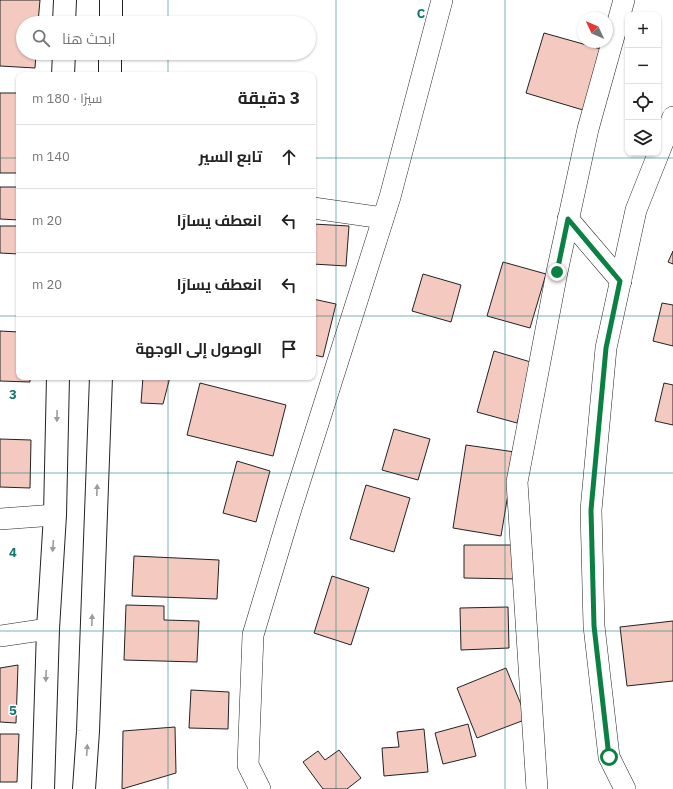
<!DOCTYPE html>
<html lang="ar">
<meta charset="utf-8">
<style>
body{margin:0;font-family:"IBM Plex Sans",Cairo,sans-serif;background:#f2f2f2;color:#222;direction:rtl}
.controls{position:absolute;right:12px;top:12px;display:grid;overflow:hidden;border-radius:8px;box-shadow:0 1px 3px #0004}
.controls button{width:36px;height:36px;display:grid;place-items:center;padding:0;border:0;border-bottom:1px solid #e0e0e0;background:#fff;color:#222;font:20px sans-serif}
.compass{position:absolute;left:577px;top:12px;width:36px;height:36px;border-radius:50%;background:#fff;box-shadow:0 1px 3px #0004;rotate:314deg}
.stop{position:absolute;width:12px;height:12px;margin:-9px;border:3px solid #0b8043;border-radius:50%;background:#fff}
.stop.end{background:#0b8043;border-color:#fff;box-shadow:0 1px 4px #0008}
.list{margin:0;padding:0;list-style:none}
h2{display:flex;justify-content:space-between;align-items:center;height:52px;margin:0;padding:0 16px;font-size:17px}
h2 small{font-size:13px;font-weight:400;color:#767676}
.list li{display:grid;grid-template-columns:26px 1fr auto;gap:12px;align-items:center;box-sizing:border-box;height:64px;padding:0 16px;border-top:1px solid #e0e0e0}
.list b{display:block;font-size:15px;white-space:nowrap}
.list em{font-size:13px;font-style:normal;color:#767676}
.icon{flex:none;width:22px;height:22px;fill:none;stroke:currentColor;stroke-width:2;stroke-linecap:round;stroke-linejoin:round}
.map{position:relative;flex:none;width:673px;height:789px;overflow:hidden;direction:ltr}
.search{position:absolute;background:#fff;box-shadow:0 1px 3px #0004;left:16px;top:16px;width:300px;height:44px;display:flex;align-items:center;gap:10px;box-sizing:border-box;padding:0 14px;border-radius:22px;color:#767676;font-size:15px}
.panel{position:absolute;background:#fff;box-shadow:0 1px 3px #0004;left:16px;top:72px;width:300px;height:308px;border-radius:8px;direction:rtl}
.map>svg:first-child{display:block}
.building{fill:#f3c9c0;stroke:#222}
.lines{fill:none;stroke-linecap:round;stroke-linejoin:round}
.minor-casing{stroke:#222;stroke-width:22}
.primary-casing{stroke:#222;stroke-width:24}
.minor{stroke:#fff;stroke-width:21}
.primary{stroke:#fff;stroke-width:22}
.oneway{fill:#9c9c9c}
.route{stroke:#0b8043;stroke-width:5}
.grid{fill:none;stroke:#0f766e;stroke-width:1;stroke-opacity:0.55}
.grid-label{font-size:13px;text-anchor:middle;font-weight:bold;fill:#0f766e;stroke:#fff;stroke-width:3;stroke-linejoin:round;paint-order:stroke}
</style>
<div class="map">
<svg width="673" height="789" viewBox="0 0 673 789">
<rect width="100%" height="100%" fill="#fff"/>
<!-- building -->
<g class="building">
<polygon points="0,0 40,0 38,23 23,23 23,53 36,53 35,68 0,66"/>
<polygon points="544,33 601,49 583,110 526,93"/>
<rect x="0" y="93" width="19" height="80"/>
<polygon points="0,187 19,187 19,220 0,219"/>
<polygon points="313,224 349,226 346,266 313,264"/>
<polygon points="0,226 19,226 19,254 0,253"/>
<polygon points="673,251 673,264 668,262"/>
<polygon points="503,262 546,274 530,328 487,316"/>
<polygon points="423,274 461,285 451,322 412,311"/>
<polygon points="313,299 336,304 323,357 314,355 313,359"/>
<polygon points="662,303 673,305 673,346 653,341"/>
<polygon points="0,331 19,332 19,377 30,377 30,382 0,381"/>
<polygon points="494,351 534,363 517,423 477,412"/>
<polygon points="143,377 170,377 163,404 141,403"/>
<polygon points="200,383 286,405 273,456 187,435"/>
<polygon points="664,383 673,385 673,425 655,421"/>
<polygon points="394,429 430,439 418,480 382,470"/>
<polygon points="0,439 31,440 30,488 0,487"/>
<polygon points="466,445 515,452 501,536 453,528"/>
<polygon points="237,461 270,471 256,522 223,513"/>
<polygon points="366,485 410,498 394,552 350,539"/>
<polygon points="464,545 518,545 517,579 464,578"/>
<polygon points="134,556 219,560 217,599 132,596"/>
<polygon points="332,576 369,588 351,645 314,633"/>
<polygon points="126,605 164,606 164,620 199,621 197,662 124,660"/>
<polygon points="508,607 509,648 461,650 460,608"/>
<polygon points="673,621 673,681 627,686 620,627"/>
<polygon points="18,665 16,723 0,722 0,668"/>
<polygon points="506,668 527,719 477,738 457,688"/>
<polygon points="191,690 229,692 228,729 189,728"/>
<polygon points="468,724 476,756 443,764 435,733"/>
<polygon points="175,727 176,773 122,789 123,731"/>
<polygon points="424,729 428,772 384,776 382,748 399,747 397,732"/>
<polygon points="0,734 19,734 17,782 0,782"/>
<polygon points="339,750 361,778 347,789 323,789 303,762 318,751 325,760"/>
</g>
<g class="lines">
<defs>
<g id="minor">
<polyline points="313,208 383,218"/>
<polyline points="568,219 621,281"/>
<polyline points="0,519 55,515"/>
<polyline points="0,636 48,629"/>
<polyline points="260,789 248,765 253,635 290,512 390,197 442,0"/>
<polyline points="537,789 517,482 557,272 588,129 624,0"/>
<polyline points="625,789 609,757 594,626 591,510 606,348 636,210 673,117"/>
</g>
<g id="primary">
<polyline points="64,23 65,0"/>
<polyline points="111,23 111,0"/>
<polyline points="63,75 64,53"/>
<polyline points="110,75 110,53"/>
<polyline points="43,789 48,629 55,515 58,377"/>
<polyline points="84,789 88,731 101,377"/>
</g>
</defs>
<!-- minor casing -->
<use href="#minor" class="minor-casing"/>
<!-- primary casing -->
<use href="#primary" class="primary-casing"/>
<!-- minor -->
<use href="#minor" class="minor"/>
<!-- primary -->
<use href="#primary" class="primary"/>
</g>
<!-- one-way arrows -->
<defs><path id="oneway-solid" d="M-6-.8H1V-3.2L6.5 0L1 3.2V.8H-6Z"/></defs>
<g class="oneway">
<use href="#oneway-solid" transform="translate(57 416) rotate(91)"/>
<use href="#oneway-solid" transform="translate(97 490) rotate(-88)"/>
<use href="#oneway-solid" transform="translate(53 546) rotate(94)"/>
<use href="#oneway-solid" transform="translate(92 620) rotate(-88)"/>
<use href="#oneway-solid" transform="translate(46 676) rotate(92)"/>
<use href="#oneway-solid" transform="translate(87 750) rotate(-86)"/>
</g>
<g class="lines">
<!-- route -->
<polyline class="route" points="557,272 568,219 620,281 606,348 591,510 594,626 609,757"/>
</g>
<!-- grid -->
<path class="grid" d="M 168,0 L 168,23M 336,0 L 336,789M 505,0 L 505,789M 168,53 L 168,75M 0,158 L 19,158M 313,158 L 673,158M 0,316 L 19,316M 313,316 L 673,316M 168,377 L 168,789M 0,473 L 673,473M 0,631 L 673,631"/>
<g class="grid-label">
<text x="421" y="18">C</text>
<text x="13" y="399">3</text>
<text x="13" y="557">4</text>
<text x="13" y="715">5</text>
</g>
</svg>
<div class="controls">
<button>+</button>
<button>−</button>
<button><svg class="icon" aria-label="locate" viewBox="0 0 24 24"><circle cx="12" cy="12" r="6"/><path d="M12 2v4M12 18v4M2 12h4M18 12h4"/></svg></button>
<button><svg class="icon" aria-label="layers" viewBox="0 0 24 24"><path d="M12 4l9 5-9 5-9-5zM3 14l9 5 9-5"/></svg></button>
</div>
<svg class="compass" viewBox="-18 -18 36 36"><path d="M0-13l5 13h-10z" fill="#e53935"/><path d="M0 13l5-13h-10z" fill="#767676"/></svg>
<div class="stop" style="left:609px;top:757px"></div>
<div class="stop end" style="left:557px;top:272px"></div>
<div class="search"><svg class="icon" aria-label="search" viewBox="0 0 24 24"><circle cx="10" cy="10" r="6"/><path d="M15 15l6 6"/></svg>ابحث هنا</div>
<section class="panel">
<h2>3 دقيقة<small>سيرًا · 180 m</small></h2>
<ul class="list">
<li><svg class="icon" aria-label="ahead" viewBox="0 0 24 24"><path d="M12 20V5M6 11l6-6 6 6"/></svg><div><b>تابع السير</b></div><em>140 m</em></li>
<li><svg class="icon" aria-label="left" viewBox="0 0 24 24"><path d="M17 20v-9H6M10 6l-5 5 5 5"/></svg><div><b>انعطف يسارًا</b></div><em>20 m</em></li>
<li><svg class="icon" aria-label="left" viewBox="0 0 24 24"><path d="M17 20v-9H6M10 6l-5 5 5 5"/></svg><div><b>انعطف يسارًا</b></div><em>20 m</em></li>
<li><svg class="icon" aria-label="arrive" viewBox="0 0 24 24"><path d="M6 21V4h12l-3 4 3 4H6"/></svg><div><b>الوصول إلى الوجهة</b></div></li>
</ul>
</section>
</div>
